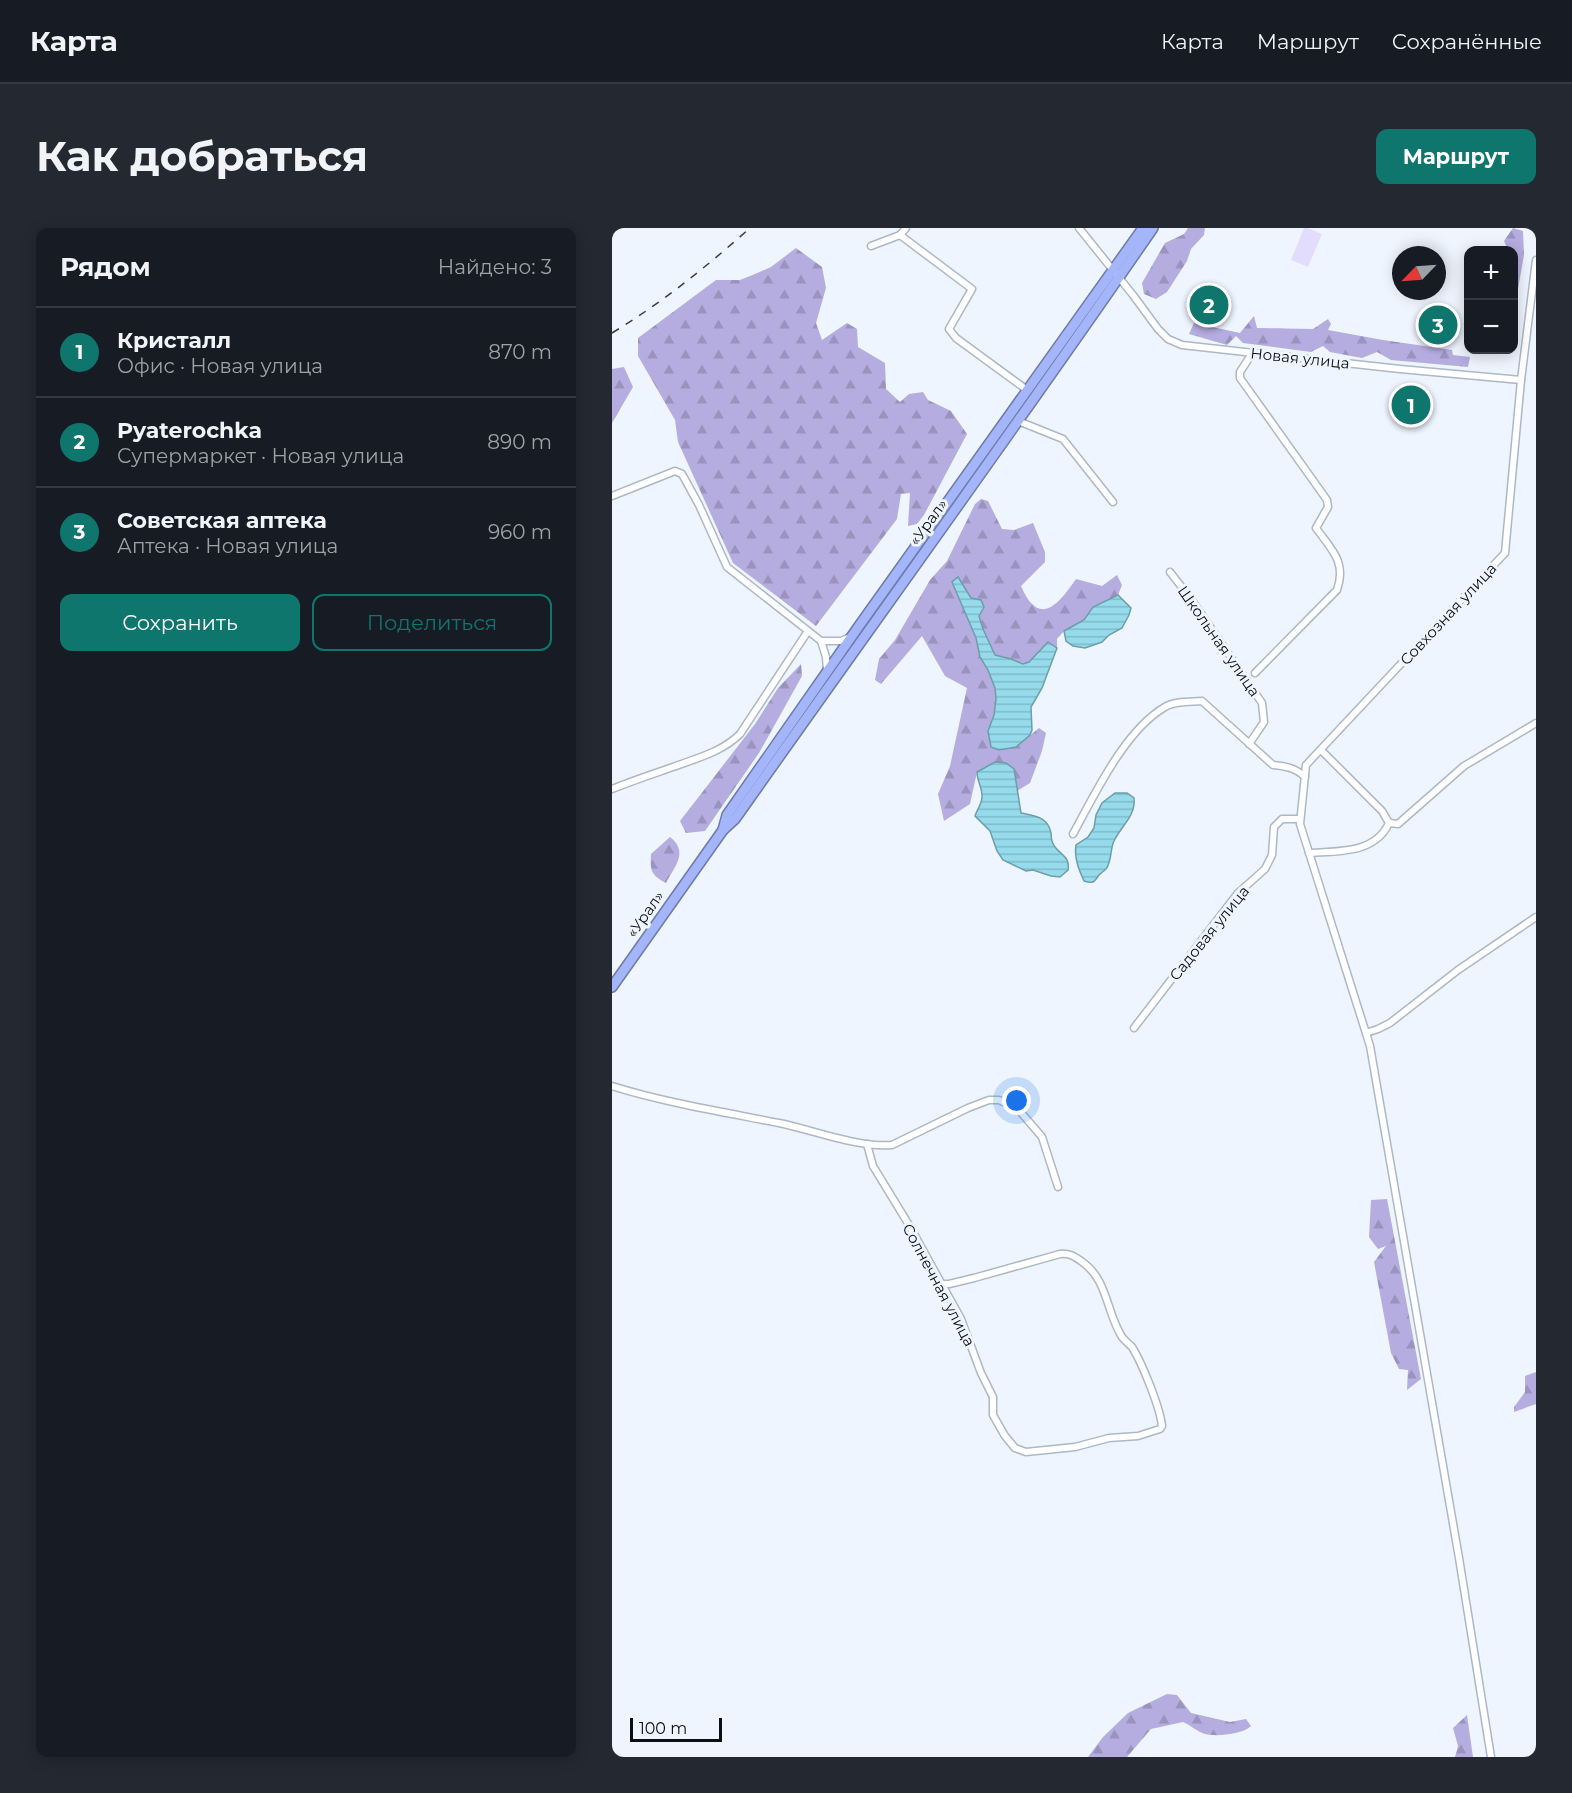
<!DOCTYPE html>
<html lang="ru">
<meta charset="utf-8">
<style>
body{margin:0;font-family:Montserrat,sans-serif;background:#242831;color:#f1f3f6}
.controls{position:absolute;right:18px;top:18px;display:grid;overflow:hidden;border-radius:12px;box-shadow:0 3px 15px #0003}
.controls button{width:54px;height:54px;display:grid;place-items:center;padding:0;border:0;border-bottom:2px solid #363941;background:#171b24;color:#f1f3f6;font:30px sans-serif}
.compass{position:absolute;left:780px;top:18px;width:54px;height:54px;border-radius:50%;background:#171b24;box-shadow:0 3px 15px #0003;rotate:245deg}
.scale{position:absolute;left:18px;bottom:15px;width:92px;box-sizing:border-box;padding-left:6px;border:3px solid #0b0f13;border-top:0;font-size:16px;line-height:21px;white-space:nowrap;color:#0b0f13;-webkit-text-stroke:4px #eef5fe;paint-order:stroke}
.you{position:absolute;left:405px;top:873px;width:21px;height:21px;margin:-15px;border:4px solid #fff;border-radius:50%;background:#1a73e8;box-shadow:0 0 0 9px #1a73e833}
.badge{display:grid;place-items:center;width:39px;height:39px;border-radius:50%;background:#0f766e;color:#fff;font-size:20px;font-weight:700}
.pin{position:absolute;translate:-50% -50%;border:3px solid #fff;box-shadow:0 2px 6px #0006}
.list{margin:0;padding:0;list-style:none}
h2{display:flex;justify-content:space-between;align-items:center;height:78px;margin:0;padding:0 24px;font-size:26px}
h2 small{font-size:20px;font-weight:400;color:#9ea1a6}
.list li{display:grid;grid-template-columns:39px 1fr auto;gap:18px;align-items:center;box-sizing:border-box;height:90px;padding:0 24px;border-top:2px solid #363941}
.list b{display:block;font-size:22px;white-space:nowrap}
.list p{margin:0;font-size:20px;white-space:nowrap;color:#9ea1a6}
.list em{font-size:20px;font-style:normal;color:#9ea1a6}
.actions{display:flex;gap:12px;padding:18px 24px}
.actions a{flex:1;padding:14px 0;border:2px solid #0f766e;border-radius:12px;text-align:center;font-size:21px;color:#0f766e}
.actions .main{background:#0f766e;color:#fff}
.map{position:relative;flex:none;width:924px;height:1529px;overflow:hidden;border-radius:12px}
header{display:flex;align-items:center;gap:36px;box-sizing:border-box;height:84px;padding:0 30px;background:#171b24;border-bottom:2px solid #363941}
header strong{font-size:28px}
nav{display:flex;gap:33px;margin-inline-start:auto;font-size:21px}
.intro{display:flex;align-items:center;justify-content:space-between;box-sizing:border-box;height:144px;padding:0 36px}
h1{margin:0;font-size:42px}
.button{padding:15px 27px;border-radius:12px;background:#0f766e;color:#fff;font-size:21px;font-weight:700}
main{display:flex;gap:36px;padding:0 36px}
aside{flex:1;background:#171b24;border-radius:12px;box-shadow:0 3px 15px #0003}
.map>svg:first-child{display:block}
.forest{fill:url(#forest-firs)}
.pitch{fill:#e2ddfc}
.water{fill:url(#water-rules);stroke:#6c9eaa;stroke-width:1.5}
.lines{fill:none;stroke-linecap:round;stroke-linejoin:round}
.minor-casing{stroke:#acb8c6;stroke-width:9}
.highway-casing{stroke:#6e7ba9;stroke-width:12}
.minor{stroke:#fff;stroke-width:6}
.highway{stroke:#a4b5fa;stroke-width:9}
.rail{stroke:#383d42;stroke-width:1.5;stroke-dasharray:8 8;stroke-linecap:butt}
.labels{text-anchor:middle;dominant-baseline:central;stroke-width:6;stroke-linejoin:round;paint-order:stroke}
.street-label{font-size:15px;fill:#0b0f13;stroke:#eef5fe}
</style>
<header>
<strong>Карта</strong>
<nav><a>Карта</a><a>Маршрут</a><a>Сохранённые</a></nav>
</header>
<div class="intro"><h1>Как добраться</h1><a class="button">Маршрут</a></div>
<main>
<aside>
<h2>Рядом<small>Найдено: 3</small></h2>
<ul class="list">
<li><span class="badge">1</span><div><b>Кристалл</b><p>Офис · Новая улица</p></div><em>870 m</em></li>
<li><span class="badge">2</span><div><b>Pyaterochka</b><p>Супермаркет · Новая улица</p></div><em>890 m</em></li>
<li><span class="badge">3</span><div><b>Советская аптека</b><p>Аптека · Новая улица</p></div><em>960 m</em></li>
</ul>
<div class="actions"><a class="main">Сохранить</a><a>Поделиться</a></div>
</aside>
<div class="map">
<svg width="924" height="1529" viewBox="0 0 924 1529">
<defs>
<pattern id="forest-firs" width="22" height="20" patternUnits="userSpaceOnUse" patternTransform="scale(1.5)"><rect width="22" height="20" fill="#b5acdf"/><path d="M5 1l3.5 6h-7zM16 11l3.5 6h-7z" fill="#9a93be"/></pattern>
<pattern id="water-rules" width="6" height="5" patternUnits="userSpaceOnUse" patternTransform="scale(1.5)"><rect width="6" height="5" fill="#96dbeb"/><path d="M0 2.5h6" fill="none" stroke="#80bbc9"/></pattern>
</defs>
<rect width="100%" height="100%" fill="#eef5fe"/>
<!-- forest -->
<g class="forest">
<polygon points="576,0 593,0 592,7 579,21 575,33 555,64 544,71 532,66 530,55 553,15 572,6"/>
<polygon points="901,0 911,3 912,27 902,84 902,22 896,22 892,13"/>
<polygon points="184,20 210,39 214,60 204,95 210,112 235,95 245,101 246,119 273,135 274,161 288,174 297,166 311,164 316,172 339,183 355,206 312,287 305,296 296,298 298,265 289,266 285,291 204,398 121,335 66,214 63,192 26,128 26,110 104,52 128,52 143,46 159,39"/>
<polygon points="642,88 645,100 701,101 716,91 719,96 716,102 771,112 840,122 841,127 858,129 856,139 779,132 765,124 750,130 718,124 711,118 699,124 631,115 624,108 615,117 577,106 582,95 628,105"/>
<polygon points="12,139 21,159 0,195 0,141"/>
<path d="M 369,271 L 376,273 L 390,301 L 402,302 L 421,295 L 433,324 L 433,334 L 409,358 C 427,400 446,377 464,351 L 490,358 L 505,347 L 510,357 L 506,367 L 481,379 L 472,392 L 452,403 L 445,411 L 445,420 L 436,414 C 430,420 421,434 413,435 C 409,436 389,429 383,427 L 371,401 L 367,388 L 372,379 L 359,370 L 346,368 L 364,410 L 368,429 L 376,442 L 383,460 L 384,471 L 382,487 L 376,503 L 404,519 L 427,500 L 434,505 L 430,523 L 418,555 L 405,563 L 402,541 C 387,530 379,535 365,544 L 358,576 L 332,593 L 326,566 L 338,538 L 355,460 L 333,448 L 310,408 L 269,456 L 263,452 L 267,431 L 283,412 L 318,352 L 335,333 L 363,276 Z"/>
<polygon points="189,436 190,448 147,525 93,603 74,605 68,593 143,496 166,460"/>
<path d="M 58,609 C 77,624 63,638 54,655 C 39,647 38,643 39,626 Z"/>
<polygon points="775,971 809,1151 795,1162 796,1142 787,1141 779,1125 762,1034 774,1018 766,1021 757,1009 759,972"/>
<polygon points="924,1144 924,1176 902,1184 902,1179 913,1164 913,1148"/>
<path d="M 555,1466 L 565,1467 L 579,1485 L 618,1494 L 634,1491 L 639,1498 C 632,1506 604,1509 593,1506 C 586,1504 578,1497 571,1494 L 539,1501 L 515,1529 L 476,1529 L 491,1509 L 516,1485 Z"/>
<polygon points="855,1487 861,1529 843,1529 846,1518 841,1500"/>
</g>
<!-- pitch -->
<polygon class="pitch" points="692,0 696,0 710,6 696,39 679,32"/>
<!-- water -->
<g class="water">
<polygon points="346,349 359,370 369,372 372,379 367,388 371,401 383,427 399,431 411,436 417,434 436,414 445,420 430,460 419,479 420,502 418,507 404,519 387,522 379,519 376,503 382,487 384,471 383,460 376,442 368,429 364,410 340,354"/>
<polygon points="506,367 519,380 517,387 510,400 497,407 490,414 473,420 461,418 454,413 452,403 472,392 481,379"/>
<path d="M 383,534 L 394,535 L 402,541 L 409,585 C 423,588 436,589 439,605 C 439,609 440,615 443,619 C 450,628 458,629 456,642 L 448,649 L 439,648 L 421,642 L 414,643 L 391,632 L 385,623 L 378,603 L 363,588 C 365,581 370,576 370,569 C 371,560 365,554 365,544 Z"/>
<path d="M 503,565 L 515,565 L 522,570 C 524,588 509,598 502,613 C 498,621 500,633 494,641 C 492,643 489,645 487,647 C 482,654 482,656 472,653 C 467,642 462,630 464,617 L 476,609 L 482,600 L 484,587 L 490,575 Z"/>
</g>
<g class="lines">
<defs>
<g id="minor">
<polyline points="467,0 521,67 546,101 556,111 570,117 788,141 909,152"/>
<polyline points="288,7 360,61 337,101 344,110 415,162"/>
<polyline points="259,18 288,7 294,0"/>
<path d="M 641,124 L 628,144 L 628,150 L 715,272 L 716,279 L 704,300 C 719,321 735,334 725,362 L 643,445"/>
<polyline points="406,193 451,211 501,274"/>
<polyline points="0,268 63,243 70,246 87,277 115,339 209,413 214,429 215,443"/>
<polyline points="558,344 579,371 650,475 652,494 637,516"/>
<polyline points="209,413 229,413 238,409"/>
<polyline points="709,522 770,583 777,595"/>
<path d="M 0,561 C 20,553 41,546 61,539 C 85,530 110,524 128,506 L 196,403"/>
<polyline points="777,595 786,596 852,538 924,495"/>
<path d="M 461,606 C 483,566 513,502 553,479 C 562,473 579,474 590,473 L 661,537 C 673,538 684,540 693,549"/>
<path d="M 697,625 C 726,623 763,626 777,595"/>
<polyline points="522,800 626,665 653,641 660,627 662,599 670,591 688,591"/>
<polyline points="754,805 766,801 778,795 846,742 924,689"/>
<path d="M 0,858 C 55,875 111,884 167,895 C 201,902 247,920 280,917 L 356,880 L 377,872 L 387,872 L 406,881 L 430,909 L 446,959"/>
<path d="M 255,916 L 261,938 L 297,997 L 349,1091 L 369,1145 L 381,1169 L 381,1187 L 393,1208 L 403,1220 L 414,1224 L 463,1219 L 497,1210 L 526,1208 L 548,1201 L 550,1198 C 548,1179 530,1135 520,1119 C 517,1116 513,1113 510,1109 C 494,1084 496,1051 469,1033 C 462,1028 457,1025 448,1026 L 362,1050 L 337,1056 L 328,1056"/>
<polyline points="879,1529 847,1330 758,818 688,596 694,537 893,325 909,152 924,32"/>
</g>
<g id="highway">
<polyline points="111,602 115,587 247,398 531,0"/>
<path d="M 0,759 L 111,602 L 123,591 C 262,394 404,199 541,0"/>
</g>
</defs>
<!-- minor casing -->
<use href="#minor" class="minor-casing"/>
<!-- highway casing -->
<use href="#highway" class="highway-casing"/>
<!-- minor -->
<use href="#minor" class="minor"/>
<!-- highway -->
<use href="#highway" class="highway"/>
<!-- rail -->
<path class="rail" d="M 0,105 C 51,74 94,39 138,0"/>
</g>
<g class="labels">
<!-- street labels -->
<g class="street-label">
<text transform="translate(688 130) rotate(6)">Новая улица</text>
<text transform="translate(316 294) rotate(-54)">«Урал»</text>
<text transform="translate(836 386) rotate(-47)">Совхозная улица</text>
<text transform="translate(607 413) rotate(55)">Школьная улица</text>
<text transform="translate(33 686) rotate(-55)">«Урал»</text>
<text transform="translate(597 705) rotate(-51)">Садовая улица</text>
<text transform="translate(327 1057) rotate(62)">Солнечная улица</text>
</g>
</g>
</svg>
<div class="controls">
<button>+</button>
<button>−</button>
</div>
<svg class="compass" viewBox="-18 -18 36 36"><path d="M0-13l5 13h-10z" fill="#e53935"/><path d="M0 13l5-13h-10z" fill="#9ea1a6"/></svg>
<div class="scale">100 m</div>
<div class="you"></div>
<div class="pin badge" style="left:799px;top:177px">1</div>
<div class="pin badge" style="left:597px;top:77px">2</div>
<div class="pin badge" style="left:826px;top:97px">3</div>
</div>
</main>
